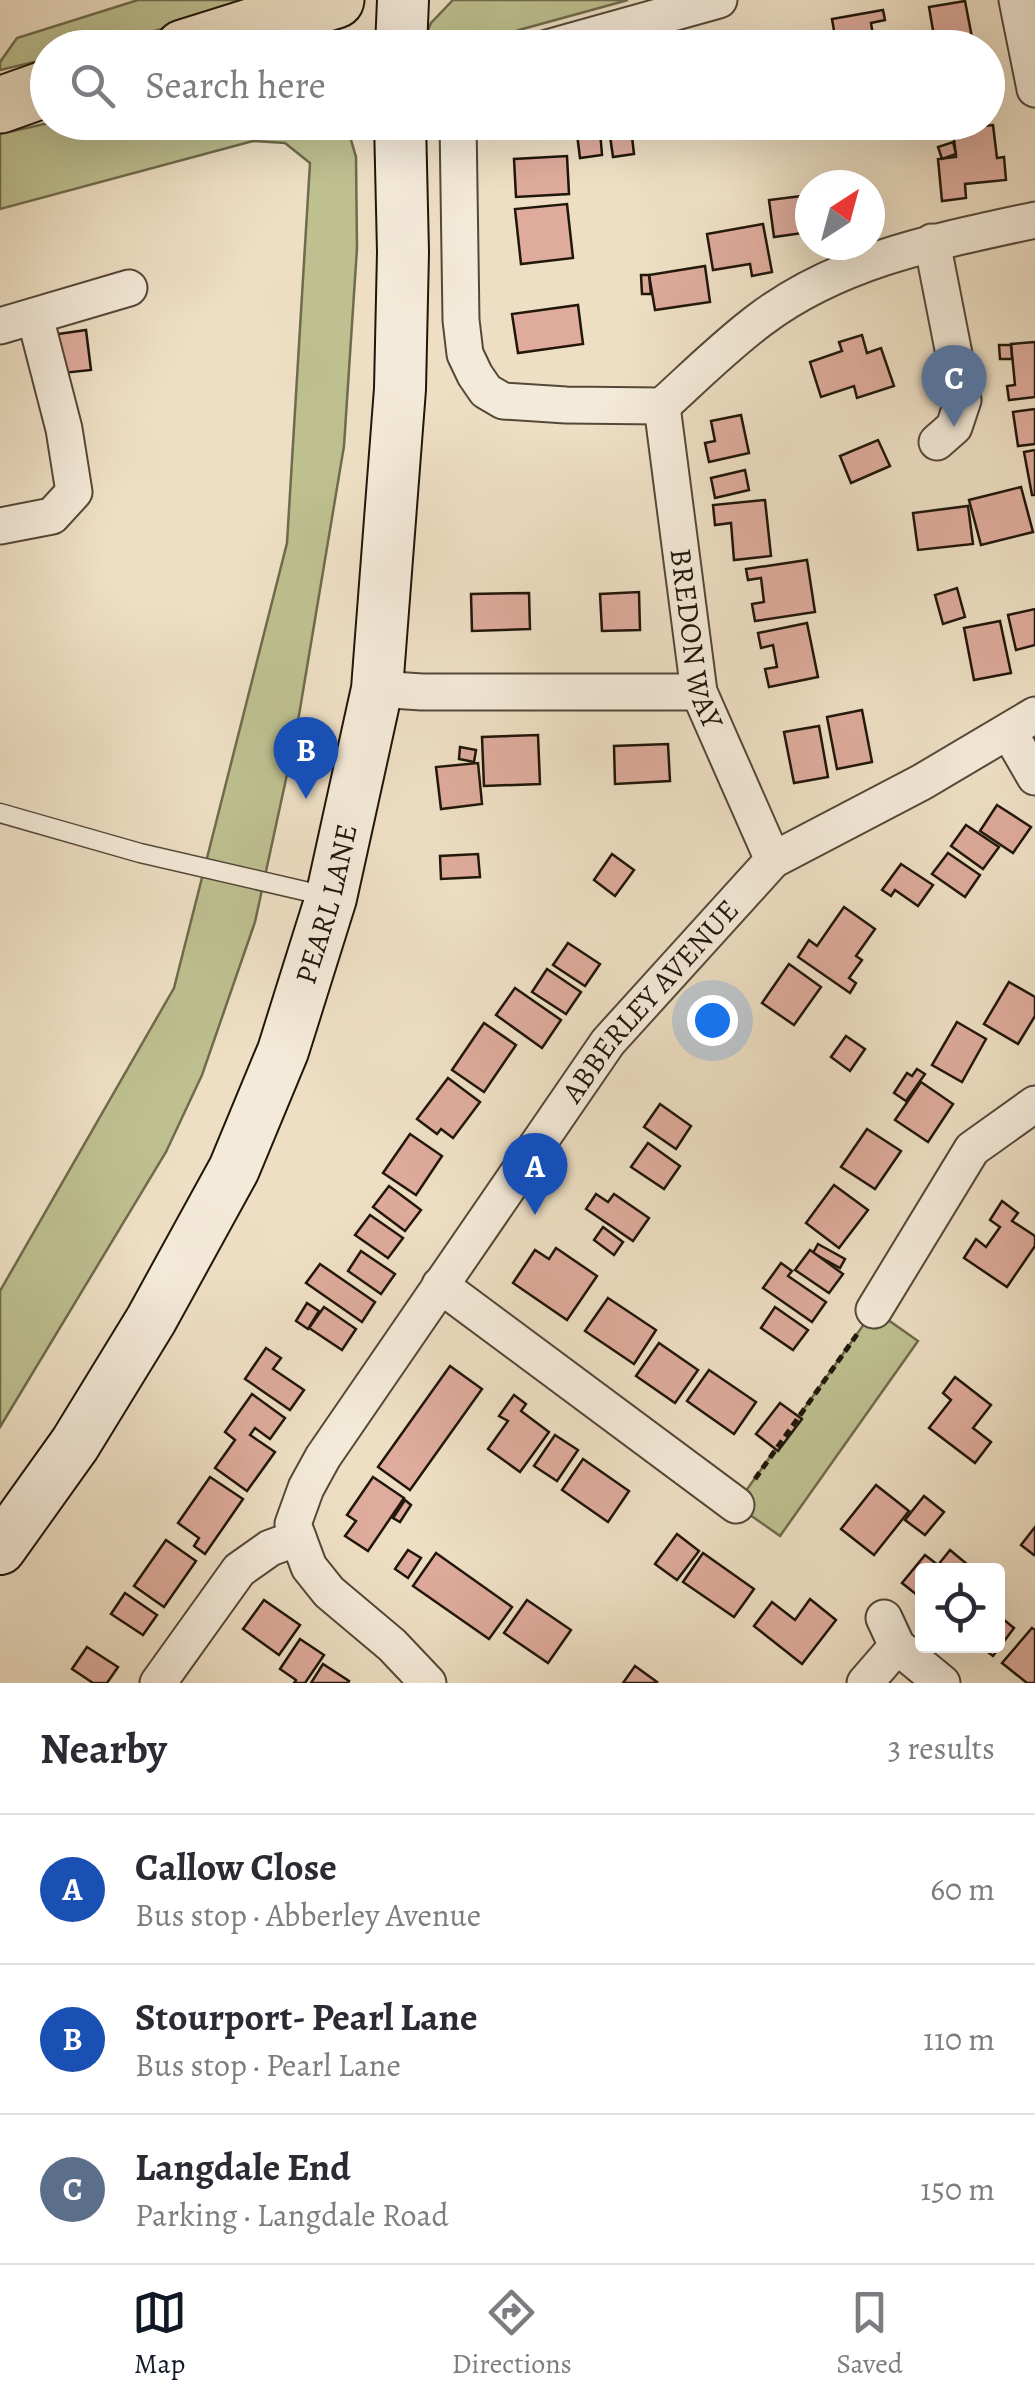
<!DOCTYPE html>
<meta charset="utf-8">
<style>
body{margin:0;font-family:Alegreya,serif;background:#f7f7f7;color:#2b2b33}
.controls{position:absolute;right:30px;bottom:30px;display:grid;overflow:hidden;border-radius:10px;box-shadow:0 10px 40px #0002}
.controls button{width:90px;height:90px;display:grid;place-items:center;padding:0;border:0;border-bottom:2px solid #e1e1e2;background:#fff;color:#2b2b33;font:50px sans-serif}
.compass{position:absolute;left:795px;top:170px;width:90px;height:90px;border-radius:50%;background:#fff;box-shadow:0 10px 40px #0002;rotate:36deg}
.you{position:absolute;left:712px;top:1020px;width:35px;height:35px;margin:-25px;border:8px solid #fff;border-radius:50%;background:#1a73e8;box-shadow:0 0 0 15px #1a73e833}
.badge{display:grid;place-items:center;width:65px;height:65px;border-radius:50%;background:#111827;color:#fff;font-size:32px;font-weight:700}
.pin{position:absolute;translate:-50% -82px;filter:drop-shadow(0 2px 5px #0008)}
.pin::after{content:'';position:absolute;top:52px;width:35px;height:30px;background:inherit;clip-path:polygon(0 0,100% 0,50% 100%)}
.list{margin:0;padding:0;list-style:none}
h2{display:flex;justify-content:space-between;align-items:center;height:130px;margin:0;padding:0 40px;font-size:42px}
h2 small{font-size:32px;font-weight:400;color:#7c7c81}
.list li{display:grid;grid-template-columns:65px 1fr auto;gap:30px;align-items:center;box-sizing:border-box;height:150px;padding:0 40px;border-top:2px solid #e1e1e2}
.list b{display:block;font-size:38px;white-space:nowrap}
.list p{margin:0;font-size:32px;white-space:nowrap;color:#7c7c81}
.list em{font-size:32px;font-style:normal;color:#7c7c81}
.icon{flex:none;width:55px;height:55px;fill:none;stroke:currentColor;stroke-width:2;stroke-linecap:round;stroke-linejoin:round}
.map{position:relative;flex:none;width:1035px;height:1683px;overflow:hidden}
.search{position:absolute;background:#fff;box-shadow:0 10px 40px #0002;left:30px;right:30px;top:30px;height:110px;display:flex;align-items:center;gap:25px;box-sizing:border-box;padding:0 35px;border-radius:55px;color:#7c7c81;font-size:38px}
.sheet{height:580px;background:#fff}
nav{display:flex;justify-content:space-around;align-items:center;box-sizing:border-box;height:140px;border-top:2px solid #e1e1e2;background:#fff;font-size:28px;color:#7c7c81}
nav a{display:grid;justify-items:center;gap:5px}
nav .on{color:#111827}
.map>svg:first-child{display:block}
.green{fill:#bec090;stroke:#6f6b4d;stroke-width:2.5}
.building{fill:#deab9c;stroke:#20160a;stroke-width:2.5}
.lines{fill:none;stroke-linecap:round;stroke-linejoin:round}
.service-casing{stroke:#544838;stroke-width:21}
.minor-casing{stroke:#544838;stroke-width:39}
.secondary-casing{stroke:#20160a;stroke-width:54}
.primary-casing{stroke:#20160a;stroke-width:59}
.path{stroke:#20160a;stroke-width:5;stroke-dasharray:8 5;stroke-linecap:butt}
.service{stroke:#f4ead9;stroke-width:18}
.minor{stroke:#f4ead9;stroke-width:35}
.secondary{stroke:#f4ead9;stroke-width:50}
.primary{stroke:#eedfc4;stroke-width:55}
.labels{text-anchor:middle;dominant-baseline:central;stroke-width:8;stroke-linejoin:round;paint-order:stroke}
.street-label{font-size:30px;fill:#20160a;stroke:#f4ead9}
</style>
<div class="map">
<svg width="1035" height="1683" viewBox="0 0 1035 1683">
<rect width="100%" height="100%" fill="#eedfc4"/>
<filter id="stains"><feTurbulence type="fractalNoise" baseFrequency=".002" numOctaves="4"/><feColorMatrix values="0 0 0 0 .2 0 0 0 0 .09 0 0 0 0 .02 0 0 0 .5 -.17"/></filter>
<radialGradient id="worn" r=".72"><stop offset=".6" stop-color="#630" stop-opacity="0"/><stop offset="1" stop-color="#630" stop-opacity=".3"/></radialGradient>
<!-- green -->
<g class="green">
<path d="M 138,0 L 252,0 C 185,22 118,47 48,48 L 47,59 L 0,70 L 0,62 L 17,38 Z"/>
<polygon points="453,0 628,0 519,30 487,41 478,47 420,48 431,23"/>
<polygon points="53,122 346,123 356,157 357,248 344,446 296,733 255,922 202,1075 166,1152 0,1427 0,1291 174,988 287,543 310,163 285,143 253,141 0,209 0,134"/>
<polygon points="874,1310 918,1341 780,1536 736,1505"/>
</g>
<!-- building -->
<g class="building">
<polygon points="965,1 974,48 936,48 929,7"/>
<polygon points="883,10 885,20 871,23 875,48 837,48 832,19"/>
<polygon points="817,38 818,48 767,48 767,45"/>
<polygon points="510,122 562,122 563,133 512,138"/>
<polygon points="608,122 649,122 650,134 632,137 634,154 613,157"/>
<rect x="712" y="122" width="22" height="11"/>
<polygon points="993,125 997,158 1004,157 1006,180 965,184 966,198 942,201 938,159 956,157 953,129"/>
<polygon points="600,131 602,155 580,158 577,134"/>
<polygon points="953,142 956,154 942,159 938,147"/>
<polygon points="567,156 569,194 516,197 514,159"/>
<polygon points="810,195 810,232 774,237 769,200"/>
<polygon points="567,204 573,258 521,264 515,209"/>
<polygon points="763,224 772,272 752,276 750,264 713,270 707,234"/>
<polygon points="705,266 710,302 655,310 649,275"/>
<polygon points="641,275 649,275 651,294 642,294"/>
<polygon points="578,305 583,344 518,353 512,314"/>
<polygon points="86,330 91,370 63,373 58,334"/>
<polygon points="862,335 867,353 881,348 894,386 857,398 854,386 821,397 810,362 842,351 839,342"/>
<polygon points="1035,342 1035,397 1009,400 1007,386 1015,385 1011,344"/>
<polygon points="999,345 1011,345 1012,359 1000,359"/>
<polygon points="1035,409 1035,444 1018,446 1013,412"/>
<polygon points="741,415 749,453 709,462 705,443 715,441 711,421"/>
<polygon points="878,440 890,466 851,483 840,456"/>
<polygon points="1035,450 1035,495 1032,495 1024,452"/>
<polygon points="745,470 749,490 715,498 711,478"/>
<polygon points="1021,487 1033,532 981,545 969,500"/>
<polygon points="765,500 771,556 734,560 731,523 715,525 713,505"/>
<polygon points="968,506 973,544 918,550 913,513"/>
<polygon points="807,560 815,612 755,621 752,604 764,602 761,578 748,580 746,569"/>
<polygon points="957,588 965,617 943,624 935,595"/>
<polygon points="639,592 640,630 602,631 600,594"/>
<polygon points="529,593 530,629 472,631 471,594"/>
<polygon points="1035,609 1035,645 1016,650 1008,615"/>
<polygon points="1000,621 1011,673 974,680 964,628"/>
<polygon points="807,623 818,677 769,687 765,669 777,667 773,645 761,648 758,633"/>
<polygon points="862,710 872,762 837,769 827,717"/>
<polygon points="819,726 828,777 794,783 784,732"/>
<polygon points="538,735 540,784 484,786 482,737"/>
<polygon points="668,744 670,781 615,784 614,746"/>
<polygon points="460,747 476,750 474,762 459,759"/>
<polygon points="478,763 482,804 441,809 436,767"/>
<polygon points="997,805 1031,827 1013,853 980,831"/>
<polygon points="966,825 999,847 983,869 951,846"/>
<polygon points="948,853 980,875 965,897 932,874"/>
<polygon points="478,854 480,877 441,879 440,856"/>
<polygon points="612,854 634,870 615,896 594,880"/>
<polygon points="901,864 933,885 918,906 895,890 891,896 882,890"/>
<polygon points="844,907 875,929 856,956 862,960 849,978 856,983 850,993 798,957 809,940 817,946"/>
<polygon points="568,943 600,964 585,986 553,965"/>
<polygon points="789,964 821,987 794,1025 762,1003"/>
<polygon points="547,969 581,992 566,1014 532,992"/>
<polygon points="1009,982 1035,997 1035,1016 1018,1044 984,1024"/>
<polygon points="515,988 561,1020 542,1048 496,1015"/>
<polygon points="957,1022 986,1039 962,1082 932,1065"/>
<polygon points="484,1023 516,1045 484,1092 452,1070"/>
<polygon points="846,1036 865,1049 850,1071 831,1057"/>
<polygon points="917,1069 925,1074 906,1101 894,1093 907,1073 912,1076"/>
<polygon points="448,1078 480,1102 453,1138 441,1129 437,1134 417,1119"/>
<polygon points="921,1082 953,1104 928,1142 895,1120"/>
<polygon points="660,1104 691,1126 676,1149 644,1127"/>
<polygon points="867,1129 901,1151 875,1189 841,1167"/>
<polygon points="410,1134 442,1156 416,1195 383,1173"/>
<polygon points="648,1143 680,1166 664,1189 631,1167"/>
<polygon points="834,1185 868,1210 839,1248 806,1223"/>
<polygon points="389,1186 421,1210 405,1231 373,1207"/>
<polygon points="596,1194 608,1202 614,1194 649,1218 633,1241 586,1209"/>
<polygon points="1002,1201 1018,1213 1012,1221 1035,1236 1035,1246 1007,1287 964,1258 976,1239 986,1247 1000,1227 990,1220"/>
<polygon points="370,1215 403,1238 388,1258 355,1235"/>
<polygon points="603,1227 623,1242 614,1255 594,1240"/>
<polygon points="818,1244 845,1259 840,1268 813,1253"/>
<polygon points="556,1248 597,1276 567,1320 513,1283 535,1250 549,1259"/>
<polygon points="810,1250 843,1274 829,1293 795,1270"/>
<polygon points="361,1251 395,1274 381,1294 348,1271"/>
<polygon points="781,1263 792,1271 788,1276 826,1302 812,1322 763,1288"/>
<polygon points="320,1264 375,1302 362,1322 306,1283"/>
<polygon points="608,1298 656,1330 634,1364 585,1331"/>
<polygon points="307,1303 319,1311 308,1329 296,1321"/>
<polygon points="324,1307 356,1329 342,1350 309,1328"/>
<polygon points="775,1307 808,1330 793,1350 761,1328"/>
<polygon points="659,1343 698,1370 675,1403 636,1376"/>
<polygon points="266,1348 281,1358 273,1369 304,1390 290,1410 245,1379"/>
<polygon points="450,1366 482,1389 410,1490 378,1467"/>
<polygon points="709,1370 756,1402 734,1434 687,1401"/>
<polygon points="955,1377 991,1405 973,1428 991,1442 975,1463 929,1428 951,1400 943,1393"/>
<polygon points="252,1394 285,1418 270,1439 255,1428 250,1435 275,1452 247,1491 215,1468 235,1440 225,1432"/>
<polygon points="514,1395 526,1404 521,1411 549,1432 520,1472 488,1449 508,1421 499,1416"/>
<polygon points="780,1403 802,1419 778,1451 756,1434"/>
<polygon points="555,1435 578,1450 557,1481 534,1466"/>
<polygon points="583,1459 629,1491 608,1522 562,1490"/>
<polygon points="210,1477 243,1499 205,1554 194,1546 199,1538 178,1523"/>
<polygon points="373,1477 404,1498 368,1551 345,1536 356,1521 347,1515"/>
<polygon points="876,1485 909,1511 874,1555 841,1529"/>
<polygon points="924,1496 944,1512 925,1535 905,1520"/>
<polygon points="405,1500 411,1505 400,1522 393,1518"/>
<polygon points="1035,1527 1035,1554 1034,1555 1021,1545"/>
<polygon points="677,1534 699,1551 677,1580 655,1564"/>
<polygon points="166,1540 196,1561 164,1607 134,1586"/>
<polygon points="408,1550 421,1558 408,1578 395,1569"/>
<polygon points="950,1550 974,1570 922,1570 922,1599 902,1583 925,1555 938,1565"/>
<polygon points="436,1553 512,1607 489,1639 413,1586"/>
<polygon points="703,1553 754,1589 734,1617 683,1582"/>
<polygon points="125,1593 157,1615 143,1635 111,1614"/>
<polygon points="810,1599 836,1620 802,1664 754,1626 772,1602 795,1620"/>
<polygon points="264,1600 300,1625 279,1655 243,1629"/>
<polygon points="527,1600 571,1630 548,1663 504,1633"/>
<polygon points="998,1615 1014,1628 993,1656 980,1646 998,1646"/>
<polygon points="1032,1628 1035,1630 1035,1683 1027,1683 1002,1663"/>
<polygon points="300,1639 324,1655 305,1683 294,1683 296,1680 280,1669"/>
<polygon points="87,1647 118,1667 107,1683 93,1683 72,1669"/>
<polygon points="323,1664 349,1681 348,1683 311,1683"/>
<polygon points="635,1666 657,1682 656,1683 623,1683"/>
</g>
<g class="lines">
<defs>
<polyline id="service" points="0,813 140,853 326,896"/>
<g id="minor">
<polyline points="1017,0 1035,89"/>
<polyline points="547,48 719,0"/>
<path d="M 458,122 L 461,320 L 465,354 L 475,375 L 486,391 L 503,401 L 566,405 L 662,406 C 694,377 726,345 761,319 C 841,259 939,241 1035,220"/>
<polyline points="932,242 963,400 954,427 937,442"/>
<polyline points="0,326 129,288"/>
<path id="s1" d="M 662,406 L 699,692 L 773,860"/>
<polyline points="0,526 52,516 74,492 64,429 35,317"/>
<polyline points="377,689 422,692 699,692"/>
<polyline points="1009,732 1035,777"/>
<polyline points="440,1285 736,1505"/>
<polyline points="874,1310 972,1149 1035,1104"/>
<polyline points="884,1618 897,1646 942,1683"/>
<polyline points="158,1683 239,1570 270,1548 298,1538"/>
<path id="s2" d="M 428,1683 L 392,1645 L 329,1592 L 309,1567 L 293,1524 L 306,1488 L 323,1457 L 608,1042 L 773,860 L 922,782 L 1035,715"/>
<polyline points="865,1683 897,1646"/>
</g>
<g id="secondary">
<polyline points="401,48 403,0"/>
<path id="s3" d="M 0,1549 L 75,1444 L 151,1320 L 234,1169 L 283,1051 L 331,898 L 377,689 L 400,389 L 403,252 L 400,122"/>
</g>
<g id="primary">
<polyline points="183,48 336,0"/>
<polyline points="0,105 48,88"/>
</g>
</defs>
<!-- service casing -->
<use href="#service" class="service-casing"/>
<!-- minor casing -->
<use href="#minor" class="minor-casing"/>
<!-- secondary casing -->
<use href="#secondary" class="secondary-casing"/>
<!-- primary casing -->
<use href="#primary" class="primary-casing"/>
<!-- path -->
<polyline class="path" points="755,1479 858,1333"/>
<!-- service -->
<use href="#service" class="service"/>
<!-- minor -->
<use href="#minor" class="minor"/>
<!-- secondary -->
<use href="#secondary" class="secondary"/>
<!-- primary -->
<use href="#primary" class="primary"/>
</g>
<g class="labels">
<!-- street labels -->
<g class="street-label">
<text stroke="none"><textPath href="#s1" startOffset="235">BREDON WAY</textPath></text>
<text stroke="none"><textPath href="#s3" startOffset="728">PEARL LANE</textPath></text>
<text stroke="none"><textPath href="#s2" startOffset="848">ABBERLEY AVENUE</textPath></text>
</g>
</g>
<rect width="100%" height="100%" filter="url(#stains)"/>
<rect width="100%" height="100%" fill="url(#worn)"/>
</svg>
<div class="controls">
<button><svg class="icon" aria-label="locate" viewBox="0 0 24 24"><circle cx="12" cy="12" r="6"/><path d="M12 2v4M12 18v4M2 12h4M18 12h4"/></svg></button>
</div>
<svg class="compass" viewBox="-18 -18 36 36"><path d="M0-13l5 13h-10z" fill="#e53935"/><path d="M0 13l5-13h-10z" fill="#7c7c81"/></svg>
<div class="you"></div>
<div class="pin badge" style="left:535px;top:1215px;background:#1a4fb4">A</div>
<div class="pin badge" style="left:306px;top:799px;background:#1a4fb4">B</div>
<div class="pin badge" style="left:954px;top:427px;background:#5c6f8a">C</div>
<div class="search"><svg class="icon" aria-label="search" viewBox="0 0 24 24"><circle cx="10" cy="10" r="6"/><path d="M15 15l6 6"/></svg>Search here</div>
</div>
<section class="sheet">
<h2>Nearby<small>3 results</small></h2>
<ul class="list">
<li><span class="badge" style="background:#1a4fb4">A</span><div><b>Callow Close</b><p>Bus stop · Abberley Avenue</p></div><em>60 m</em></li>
<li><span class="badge" style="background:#1a4fb4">B</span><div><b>Stourport- Pearl Lane</b><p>Bus stop · Pearl Lane</p></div><em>110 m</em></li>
<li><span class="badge" style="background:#5c6f8a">C</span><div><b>Langdale End</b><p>Parking · Langdale Road</p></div><em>150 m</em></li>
</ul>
</section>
<nav>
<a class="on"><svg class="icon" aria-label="map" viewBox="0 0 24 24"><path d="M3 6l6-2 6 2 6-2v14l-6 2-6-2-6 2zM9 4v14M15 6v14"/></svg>Map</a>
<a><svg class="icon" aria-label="directions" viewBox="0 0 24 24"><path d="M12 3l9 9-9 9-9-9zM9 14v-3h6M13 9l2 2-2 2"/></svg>Directions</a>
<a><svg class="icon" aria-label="saved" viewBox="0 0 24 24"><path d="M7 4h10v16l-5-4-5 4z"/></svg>Saved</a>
</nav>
